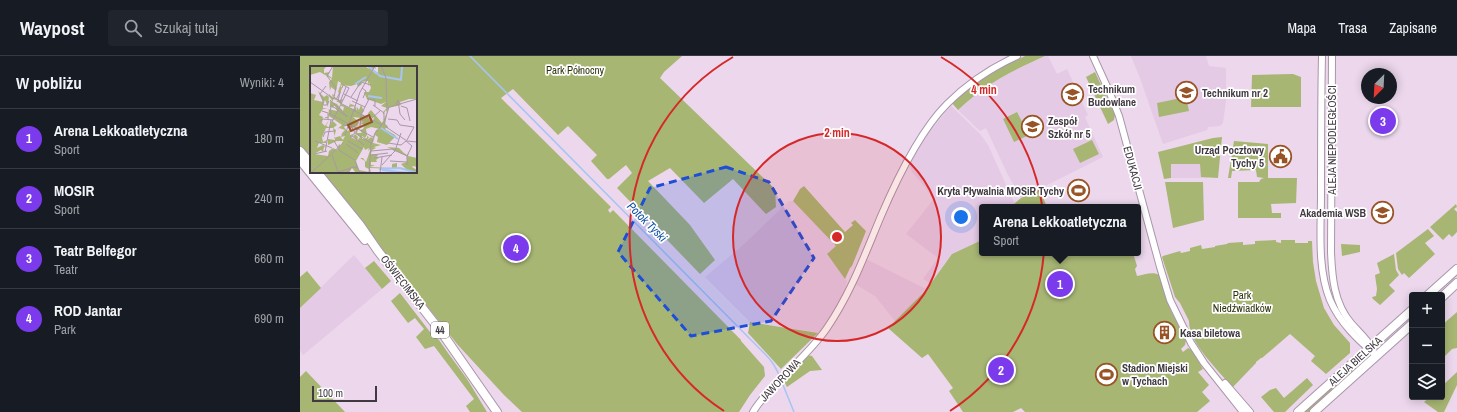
<!DOCTYPE html>
<html lang="pl">
<meta charset="utf-8">
<style>
body{margin:0;font-family:"Archivo Narrow",sans-serif;background:#20242c;color:#f1f3f6}
.controls{position:absolute;right:12px;bottom:12px;display:grid;overflow:hidden;border-radius:4px;box-shadow:0 2px 10px #0003}
.controls button{width:36px;height:36px;display:grid;place-items:center;padding:0;border:0;border-bottom:1px solid #363941;background:#171b24;color:#f1f3f6;font:20px sans-serif}
.compass{position:absolute;left:1061px;top:12px;width:36px;height:36px;border-radius:50%;background:#171b24;box-shadow:0 2px 10px #0003;rotate:204deg}
.scale{position:absolute;left:12px;bottom:10px;width:65px;box-sizing:border-box;padding-left:4px;border:2px solid #413941;border-top:0;font-size:11px;line-height:14px;white-space:nowrap;color:#413941;-webkit-text-stroke:3px #fff;paint-order:stroke}
.you{position:absolute;left:661px;top:161px;width:14px;height:14px;margin:-10px;border:3px solid #fff;border-radius:50%;background:#1a73e8;box-shadow:0 0 0 6px #1a73e833}
.badge{display:grid;place-items:center;width:26px;height:26px;border-radius:50%;background:#7c3aed;color:#fff;font-size:13px;font-weight:700}
.pin{position:absolute;translate:-50% -50%;border:2px solid #fff;box-shadow:0 1px 4px #0006}
.popup{position:absolute;left:679px;top:148px;width:162px;height:52px;box-sizing:border-box;display:grid;place-content:center;border-radius:4px;background:#171b24;filter:drop-shadow(0 1px 3px #0005);font-size:13px;white-space:nowrap;color:#9ea1a6}
.popup b{font-size:15px;color:#f1f3f6}
.popup::after{content:'';position:absolute;left:50%;top:100%;margin-left:-8px;border:8px solid transparent;border-top-color:#171b24}
.list{margin:0;padding:0;list-style:none}
h2{display:flex;justify-content:space-between;align-items:center;height:52px;margin:0;padding:0 16px;font-size:17px}
h2 small{font-size:13px;font-weight:400;color:#9ea1a6}
.list li{display:grid;grid-template-columns:26px 1fr auto;gap:12px;align-items:center;box-sizing:border-box;height:60px;padding:0 16px;border-top:1px solid #363941}
.list b{display:block;font-size:15px;white-space:nowrap}
.list p{margin:0;font-size:13px;white-space:nowrap;color:#9ea1a6}
.list em{font-size:13px;font-style:normal;color:#9ea1a6}
.icon{flex:none;width:22px;height:22px;fill:none;stroke:currentColor;stroke-width:2;stroke-linecap:round;stroke-linejoin:round}
.map{position:relative;flex:none;width:1157px;height:356px;overflow:hidden}
header{display:flex;align-items:center;gap:24px;box-sizing:border-box;height:56px;padding:0 20px;background:#171b24;border-bottom:1px solid #363941}
header strong{font-size:19px}
nav{display:flex;gap:22px;margin-inline-start:auto;font-size:14px}
.search{width:280px;height:36px;background:#20242c;display:flex;align-items:center;gap:10px;box-sizing:border-box;padding:0 14px;border-radius:4px;color:#9ea1a6;font-size:15px}
main{display:flex}
aside{flex:1;background:#171b24}
.map>svg:first-child{display:block}
.built{fill:#e4cae5}
.green{fill:#a8b674}
.lines{fill:none;stroke-linecap:round;stroke-linejoin:round}
.stream{stroke:#a6c5f2;stroke-width:1.5}
.minor-casing{stroke:#a996a9;stroke-width:8}
.major-casing{stroke:#a996a9;stroke-width:10}
.minor{stroke:#fff;stroke-width:6}
.major{stroke:#fff;stroke-width:8}
.marked{fill:#1d4ed8;fill-opacity:0.2;stroke:#1d4ed8;stroke-width:3;stroke-dasharray:8 5;stroke-linejoin:round}
.ring{fill:none;stroke:#d62828;stroke-width:2}
.labels{text-anchor:middle;dominant-baseline:central;stroke-width:3.5;stroke-linejoin:round;paint-order:stroke}
.shield{fill:#fff;stroke:#7a747a;stroke-width:1}
.shield-label{font-size:10px;font-weight:bold;fill:#413941}
.park-label{font-size:11px;fill:#2d340d;stroke:#fff}
.poi-label{font-size:11px;font-weight:bold;fill:#413941;stroke:#fff;text-anchor:start}
.street-label{font-size:11px;fill:#413941;stroke:#fff}
.water-label{font-size:12px;font-style:italic;fill:#1051a6;stroke:#fff}
.inset-river{fill:none;stroke:#a6c5f2;stroke-width:2}
.inset-road{fill:none;stroke:#a898a8;stroke-width:1}
.view{fill:#985426;fill-opacity:0.15;stroke:#985426;stroke-width:2}
.inset-edge{fill:none;stroke:#413941;stroke-width:2}
.centre{fill:#d62828;stroke:#fff;stroke-width:2}
.ring-label{font-size:12px;text-anchor:middle;font-weight:bold;fill:#d62828;stroke:#fff;stroke-width:3.5;stroke-linejoin:round;paint-order:stroke}
</style>
<header>
<strong>Waypost</strong>
<div class="search"><svg class="icon" aria-label="search" viewBox="0 0 24 24"><circle cx="10" cy="10" r="6"/><path d="M15 15l6 6"/></svg>Szukaj tutaj</div>
<nav><a>Mapa</a><a>Trasa</a><a>Zapisane</a></nav>
</header>
<main>
<aside>
<h2>W pobliżu<small>Wyniki: 4</small></h2>
<ul class="list">
<li><span class="badge">1</span><div><b>Arena Lekkoatletyczna</b><p>Sport</p></div><em>180 m</em></li>
<li><span class="badge">2</span><div><b>MOSIR</b><p>Sport</p></div><em>240 m</em></li>
<li><span class="badge">3</span><div><b>Teatr Belfegor</b><p>Teatr</p></div><em>660 m</em></li>
<li><span class="badge">4</span><div><b>ROD Jantar</b><p>Park</p></div><em>690 m</em></li>
</ul>
</aside>
<div class="map">
<svg width="1157" height="356" viewBox="0 0 1157 356">
<rect width="100%" height="100%" fill="#ecd7ec"/>
<!-- built -->
<g class="built">
<polygon points="745,0 748,0 757,18 767,13 788,59 785,61 803,101 721,142 707,117 686,72 680,75 658,54 673,39 689,28 709,17"/>
<polygon points="831,0 906,0 909,10 926,12 926,44 923,67 920,70 908,71 907,74 863,88 840,22"/>
<polygon points="651,50 680,78 688,89 716,151 682,151 682,184 652,198 630,227 623,223 638,202 606,178 633,144 625,131 612,116 609,108 624,82"/>
<polygon points="864,96 917,111 908,122 870,122"/>
<polygon points="489,145 493,145 537,190 527,199 547,225 543,241 521,277 450,266 405,221 442,190"/>
<polygon points="54,199 82,233 3,299 0,294 0,252"/>
<polygon points="566,203 626,233 595,265 575,240 555,228"/>
</g>
<!-- green -->
<g class="green">
<polygon points="0,0 382,0 364,16 360,22 475,133 476,151 466,158 433,123 404,147 370,112 348,125 390,169 415,204 400,218 317,132 332,117 326,109 309,123 307,123 291,105 297,99 268,70 258,79 213,33 201,42 311,151 308,154 310,157 313,154 441,284 441,285 464,311 465,320 450,339 439,356 222,356 204,339 157,288 21,116 116,116 116,11 11,11 11,104 0,90"/>
<path d="M 725,0 L 745,0 C 710,16 686,27 658,54 L 652,47 C 675,27 697,13 725,0 Z"/>
<polygon points="795,16 815,59 814,64 808,68 786,21"/>
<polygon points="993,18 1001,21 1001,51 951,51 952,19"/>
<polygon points="886,41 889,55 859,61 857,47"/>
<polygon points="717,56 729,79 714,86 703,63"/>
<polygon points="922,81 918,122 901,121 900,108 871,108 871,122 864,123 858,96 913,82"/>
<polygon points="792,84 799,98 780,107 773,93"/>
<polygon points="934,85 968,88 968,122 997,122 996,147 971,148 972,157 981,157 981,162 938,162 938,126 959,126 961,123 964,122 957,121 956,114 932,115 931,122 928,122"/>
<polygon points="865,126 903,126 904,164 873,172"/>
<polygon points="504,130 545,176 553,169 551,167 555,164 566,175 552,210 550,212 545,223 527,198 536,190 493,145 500,133"/>
<polygon points="739,132 747,151 716,151 714,148 721,142"/>
<polygon points="1156,148 1157,151 1154,153 1157,156 1157,176 1152,181 1149,178 1143,184 1130,171"/>
<polygon points="1128,173 1134,180 1125,187 1135,198 1109,222 1104,217 1102,219 1098,213 1096,197"/>
<path d="M 682,184 L 682,197 L 833,197 L 837,210 L 835,213 L 837,220 C 844,219 853,215 859,219 L 871,255 L 886,284 L 885,289 L 881,293 L 883,296 L 888,292 L 892,294 L 903,313 L 898,316 L 909,329 L 902,336 L 910,345 L 897,356 L 725,356 L 721,352 L 713,356 L 663,356 L 649,335 L 653,332 L 628,298 L 622,302 L 588,272 L 626,234 L 652,198 Z"/>
<path d="M 976,184 L 976,186 L 981,187 L 981,184 L 995,184 L 995,187 L 1008,187 L 1008,185 L 1012,185 L 1013,206 L 1016,225 L 1024,252 L 1034,269 L 1050,287 L 1050,297 L 1026,318 L 1011,305 L 1015,300 L 990,278 L 962,302 L 961,302 L 956,306 L 956,307 L 932,332 C 919,313 889,289 889,265 L 880,247 L 875,241 L 862,201 L 863,200 L 880,195 L 881,197 L 890,195 L 890,192 L 901,189 L 902,193 L 915,191 L 915,190 L 927,188 L 928,187 L 943,186 L 943,189 L 955,188 L 955,185 Z"/>
<polygon points="1041,188 1060,189 1060,196 1042,200"/>
<polygon points="1094,198 1096,214 1099,219 1089,229 1095,235 1080,249 1073,243 1072,241 1076,240 1077,233 1075,219 1080,217 1077,207"/>
<polygon points="74,205 91,225 82,233 65,212"/>
<polygon points="7,215 21,232 0,252 0,221"/>
<polygon points="100,237 130,276 139,284 148,297 167,323 187,356 170,356 166,350 174,343 134,290 125,293 116,281 124,273 115,262 108,267 91,245"/>
<polygon points="1157,256 1157,292 1152,293 1142,303 1142,269"/>
<polygon points="450,266 518,277 481,313 448,277"/>
<polygon points="507,299 512,300 522,314 510,315 487,331 484,325"/>
<polygon points="1057,306 1060,310 1010,356 1002,356"/>
<polygon points="6,315 45,356 0,356 0,321"/>
<polygon points="1157,316 1157,329 1144,356 1138,356 1124,346 1130,341 1142,341 1142,330"/>
<polygon points="1007,322 1013,329 985,356 974,356 961,341 970,334 976,332 984,342"/>
</g>
<g class="lines">
<!-- stream -->
<g class="stream">
<path d="M 170,0 L 457,290 C 469,302 473,305 480,321"/>
<polyline points="481,324 494,356"/>
</g>
<defs>
<g id="minor">
<polyline points="793,0 809,35 819,60 860,211 870,244 891,287 904,307 943,356"/>
<path d="M 1022,0 C 1021,46 1021,93 1021,139 C 1021,173 1017,212 1030,244 C 1040,267 1058,284 1076,299"/>
<path d="M 1032,0 L 1031,196 C 1032,221 1034,247 1051,267 C 1058,275 1067,283 1073,293"/>
<polyline points="925,327 950,356"/>
<path d="M 453,356 C 460,344 470,334 480,324 C 496,307 514,291 527,272 C 551,237 565,198 581,160 C 596,125 621,74 647,48 C 667,28 691,12 717,0"/>
</g>
<g id="major">
<polyline points="0,95 11,108"/>
<polyline points="0,104 65,184"/>
<polyline points="17,116 60,169 78,195 142,277 197,356"/>
<polyline points="1128,239 1157,213"/>
<polyline points="1142,241 1157,227"/>
<polyline points="998,356 1112,254"/>
<polyline points="1014,356 1112,268"/>
</g>
</defs>
<!-- minor casing -->
<use href="#minor" class="minor-casing"/>
<!-- major casing -->
<use href="#major" class="major-casing"/>
<!-- minor -->
<use href="#minor" class="minor"/>
<!-- major -->
<use href="#major" class="major"/>
</g>
<!-- marked area -->
<path class="marked" d="M 426,111 L 469,126 L 514,202 L 471,265 L 391,280 L 318,196 L 350,132 Z"/>
<!-- distance rings -->
<circle cx="537" cy="181" r="104" fill="#d62828" fill-opacity=".12"/>
<g class="ring">
<circle cx="537" cy="181" r="104"/>
<path d="M424 355A208 208 0 0 1 433 1M641 1A208 208 0 0 1 650 355"/>
</g>
<!-- icons -->
<defs>
<symbol id="school-ring" viewBox="-11 -11 22 22"><circle r="9.5" fill="#fff" stroke="#985426" stroke-width="1.5"/><path d="M0-5L7-2L0 1L-7-2ZM-4 1L0 2.5L4 1V4Q0 6-4 4Z" fill="#985426"/></symbol>
<symbol id="civic-ring" viewBox="-11 -11 22 22"><circle r="9.5" fill="#fff" stroke="#985426" stroke-width="1.5"/><path d="M-.6-6.5H3V-4.5H.6V-3L4-1V1h2V6H-6V1h2V-1L-.6-3ZM-1.2 2.5V6h2.4V2.5Z" fill="#985426"/></symbol>
<symbol id="stadium-ring" viewBox="-11 -11 22 22"><circle r="9.5" fill="#fff" stroke="#985426" stroke-width="1.5"/><path d="M0-5a6.5 5 0 1 0 0 10a6.5 5 0 1 0 0-10ZM-3.5-1.8h7v3.6h-7Z" fill="#985426"/></symbol>
<symbol id="university-ring" viewBox="-11 -11 22 22"><circle r="9.5" fill="#fff" stroke="#985426" stroke-width="1.5"/><path d="M0-5L7-2L0 1L-7-2ZM-4 1L0 2.5L4 1V4Q0 6-4 4Z" fill="#985426"/></symbol>
<symbol id="building-ring" viewBox="-11 -11 22 22"><circle r="9.5" fill="#fff" stroke="#985426" stroke-width="1.5"/><path d="M-4-6H4V6H1V3H-1V6H-4ZM-2.5-4.3h1.7v1.8h-1.7ZM.8-4.3h1.7v1.8H.8ZM-2.5-1h1.7V.8h-1.7ZM.8-1h1.7V.8H.8Z" fill="#985426"/></symbol>
</defs>
<g fill-rule="evenodd">
<use href="#school-ring" x="874" y="24" width="25" height="25"/>
<use href="#school-ring" x="760" y="26" width="25" height="25"/>
<use href="#school-ring" x="720" y="58" width="25" height="25"/>
<use href="#civic-ring" x="968" y="88" width="25" height="25"/>
<use href="#stadium-ring" x="766" y="122" width="25" height="25"/>
<use href="#university-ring" x="1070" y="144" width="25" height="25"/>
<use href="#building-ring" x="852" y="264" width="25" height="25"/>
<use href="#stadium-ring" x="794" y="306" width="25" height="25"/>
</g>
<g class="labels">
<!-- shield labels -->
<rect class="shield" x="131" y="266" width="18" height="16" rx="3"/>
<g class="shield-label">
<text x="140" y="274">44</text>
</g>
<!-- park labels -->
<g class="park-label">
<text x="275" y="14">Park Północny</text>
<text x="942" y="239">Park<tspan x="942" dy="13">Niedźwiadków</tspan></text>
</g>
<!-- poi labels -->
<g class="poi-label">
<text x="788" y="33">Technikum<tspan x="788" dy="13">Budowlane</tspan></text>
<text x="902" y="37">Technikum nr 2</text>
<text x="748" y="65">Zespół<tspan x="748" dy="13">Szkół nr 5</tspan></text>
<text x="964" y="94" text-anchor="end">Urząd Pocztowy<tspan x="964" dy="13">Tychy 5</tspan></text>
<text x="764" y="135" text-anchor="end">Kryta Pływalnia MOSiR Tychy</text>
<text x="1066" y="157" text-anchor="end">Akademia WSB</text>
<text x="880" y="277">Kasa biletowa</text>
<text x="822" y="312">Stadion Miejski<tspan x="822" dy="13">w Tychach</tspan></text>
</g>
<!-- street labels -->
<g class="street-label">
<text transform="translate(1032 84) rotate(-90)">ALEJA NIEPODLEGŁOŚCI</text>
<text transform="translate(833 112) rotate(75)">EDUKACJI</text>
<text transform="translate(103 226) rotate(52)">OŚWIĘCIMSKA</text>
<text transform="translate(1055 305) rotate(-42)">ALEJA BIELSKA</text>
<text transform="translate(480 324) rotate(-47)">JAWOROWA</text>
</g>
<!-- water labels -->
<g class="water-label">
<text transform="translate(347 166) rotate(45)">Potok Tyski</text>
</g>
</g>
<!-- overview -->
<g transform="translate(10 10)">
<rect width="107" height="107" fill="#ecd7ec"/>
<path d="M 0,0 L 17,0 L 14,3 L 14,7 L 20,6 L 18,9 L 22,12 L 23,0 L 55,0 L 59,3 L 58,0 L 65,0 L 66,3 L 64,2 L 62,5 L 66,8 L 65,5 L 68,7 L 68,0 L 107,0 L 107,33 L 99,33 L 90,36 L 91,39 L 78,42 L 75,59 L 78,60 L 75,63 L 85,69 L 87,73 L 85,71 L 77,79 L 67,76 L 68,71 L 65,69 L 63,77 L 71,79 L 64,81 L 66,82 L 62,84 L 61,88 L 68,89 L 66,92 L 70,91 L 66,94 L 67,96 L 61,96 L 61,99 L 65,99 L 60,101 L 82,102 L 82,98 L 87,97 L 87,102 L 96,103 L 91,98 L 97,96 L 97,90 L 77,81 L 89,82 L 94,87 L 97,89 L 99,86 L 98,90 L 107,92 L 107,101 L 103,100 L 102,101 L 107,104 L 107,107 L 90,103 L 60,102 L 61,107 L 46,107 L 42,102 L 39,107 L 0,107 L 0,27 L 6,29 L 4,34 L 13,36 L 8,25 L 14,31 L 17,29 L 19,31 L 19,28 L 23,32 L 22,28 L 24,29 L 26,29 L 23,30 L 27,34 L 23,33 L 23,36 L 19,30 L 18,41 L 15,34 L 13,39 L 13,42 L 27,45 L 25,40 L 23,40 L 24,42 L 20,41 L 20,35 L 27,38 L 33,45 L 34,41 L 31,40 L 31,38 L 26,35 L 33,33 L 31,38 L 44,44 L 46,40 L 39,41 L 39,39 L 41,32 L 39,40 L 41,37 L 40,40 L 41,38 L 46,40 L 47,46 L 47,41 L 49,44 L 51,39 L 54,45 L 51,48 L 63,55 L 64,51 L 60,52 L 58,47 L 61,44 L 72,57 L 77,47 L 76,44 L 73,49 L 73,46 L 77,42 L 71,40 L 76,36 L 71,38 L 57,33 L 54,26 L 59,26 L 61,22 L 59,16 L 58,21 L 58,15 L 51,16 L 53,20 L 52,18 L 48,21 L 47,18 L 41,20 L 30,19 L 32,22 L 30,28 L 28,26 L 31,17 L 28,15 L 26,25 L 21,21 L 20,25 L 19,16 L 22,13 L 10,6 L 0,9 ZM 13,43 L 19,43 L 18,51 L 15,51 L 15,52 L 18,52 L 19,50 L 32,59 L 26,64 L 29,62 L 35,64 L 32,67 L 31,71 L 35,70 L 33,74 L 30,70 L 24,72 L 26,64 L 23,62 L 27,59 L 24,56 L 22,55 L 19,61 L 16,60 L 19,54 L 15,60 L 12,57 L 13,51 L 9,49 ZM 43,51 L 51,52 L 50,55 L 54,56 L 50,57 L 55,59 L 53,63 L 50,64 L 52,67 L 47,67 L 48,63 L 46,63 L 46,68 L 50,71 L 47,75 L 48,71 L 45,68 L 43,70 L 46,74 L 41,71 L 43,68 L 40,69 L 40,64 L 37,65 L 34,61 L 38,58 L 39,63 L 47,60 L 49,56 ZM 61,61 L 70,63 L 66,64 L 63,73 L 61,71 L 57,74 L 59,71 L 57,70 L 57,72 L 52,73 L 52,70 L 55,72 L 57,69 L 56,63 ZM 16,62 L 23,62 L 24,67 L 25,74 L 18,73 L 18,79 L 27,75 L 33,75 L 32,77 L 31,80 L 29,78 L 27,84 L 23,82 L 19,85 L 18,90 L 4,88 L 11,84 L 13,86 L 14,81 L 17,82 L 13,79 L 7,82 L 9,77 L 16,77 L 17,74 L 13,76 L 12,71 ZM 54,81 L 55,84 L 59,82 L 58,85 L 61,82 L 56,96 L 53,92 L 50,92 L 55,95 L 55,101 L 59,103 L 59,106 L 49,104 L 46,95 Z" fill="#a8b674" fill-rule="evenodd"/>
<path class="inset-river" d="M 58,0 L 70,10 L 92,14M 91,14 L 92,1M 45,18 L 56,11M 58,30 L 72,32M 71,62 L 88,73M 69,103 L 90,102 L 107,107M 72,104 L 100,107"/>
<path class="inset-road" d="M 23,0 L 17,10 L 26,22 L 24,31 L 32,37M 71,0 L 76,12 L 77,44M 0,16 L 24,33M 52,22 L 56,25 L 53,32M 34,28 L 48,35M 41,31 L 51,16 L 61,19M 13,33 L 13,39 L 17,39 L 19,35M 57,33 L 65,34 L 65,40M 13,34 L 10,28 L 16,20M 20,34 L 38,51M 26,34 L 30,26 L 28,35M 42,35 L 55,41M 30,36 L 36,21M 30,37 L 46,45M 86,38 L 88,34 L 90,48 L 95,54M 21,39 L 20,48 L 63,71M 21,39 L 36,50M 63,39 L 74,47 L 74,54M 91,40 L 97,42 L 100,55M 43,44 L 72,59M 12,45 L 18,47 L 18,53M 61,53 L 71,44M 78,53 L 87,54 L 90,59 L 104,61M 9,56 L 13,53 L 23,54M 22,56 L 39,22 L 33,19 L 32,22M 33,59 L 41,60 L 45,67 L 61,77M 76,61 L 97,75 L 107,76M 78,62 L 74,57 L 79,41 L 107,33M 35,69 L 50,26 L 65,0M 42,70 L 54,79M 13,71 L 15,66 L 25,65M 40,72 L 50,61 L 51,49 L 59,33M 97,74 L 104,61M 5,75 L 22,82M 24,75 L 30,85 L 45,94M 38,75 L 52,83M 78,77 L 91,79 L 96,75 L 102,80M 36,78 L 48,87M 84,84 L 97,90M 61,85 L 83,83 L 85,86M 15,86 L 21,54M 4,88 L 17,85M 22,89 L 28,106 L 41,102M 62,89 L 78,87M 81,89 L 85,85 L 91,67M 64,92 L 82,89M 45,95 L 50,107M 80,95 L 97,96M 72,99 L 81,89M 97,99 L 97,90 L 102,80M 1,107 L 33,77M 36,107 L 42,101 L 48,102M 59,107 L 61,78 L 65,67 L 74,56M 70,107 L 72,91"/>
<path class="view" d="M 59,49 L 62,56 L 41,65 L 38,59 Z"/>
<rect width="107" height="107" class="inset-edge"/>
</g>
<circle cx="537" cy="181" r="6" class="centre"/>
<g class="ring-label">
<text x="684" y="38">4 min</text>
<text x="537" y="81">2 min</text>
</g>
</svg>
<div class="controls">
<button>+</button>
<button>−</button>
<button><svg class="icon" aria-label="layers" viewBox="0 0 24 24"><path d="M12 4l9 5-9 5-9-5zM3 14l9 5 9-5"/></svg></button>
</div>
<svg class="compass" viewBox="-18 -18 36 36"><path d="M0-13l5 13h-10z" fill="#e53935"/><path d="M0 13l5-13h-10z" fill="#9ea1a6"/></svg>
<div class="scale">100 m</div>
<div class="you"></div>
<div class="pin badge" style="left:760px;top:228px">1</div>
<div class="popup"><b>Arena Lekkoatletyczna</b>Sport</div>
<div class="pin badge" style="left:701px;top:314px">2</div>
<div class="pin badge" style="left:1083px;top:65px">3</div>
<div class="pin badge" style="left:216px;top:192px">4</div>
</div>
</main>
